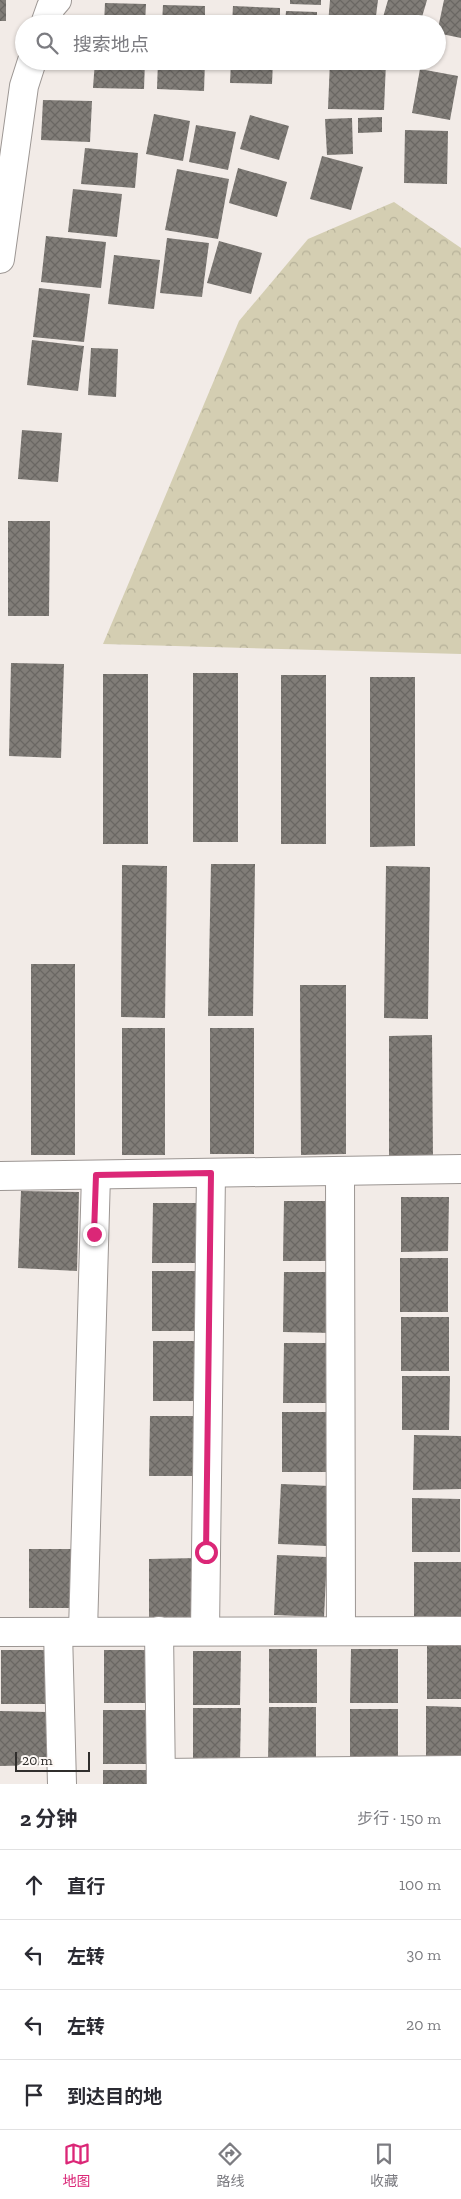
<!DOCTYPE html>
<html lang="zh">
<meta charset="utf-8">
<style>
body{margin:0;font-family:"Zilla Slab","Noto Sans SC",serif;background:#f7f7f7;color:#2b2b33}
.scale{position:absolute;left:15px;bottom:12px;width:75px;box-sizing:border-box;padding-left:5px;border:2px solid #302e2c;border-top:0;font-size:14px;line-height:18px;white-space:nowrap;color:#302e2c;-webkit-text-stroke:4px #fef9f6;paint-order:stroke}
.stop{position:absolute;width:15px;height:15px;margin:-11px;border:4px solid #db2777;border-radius:50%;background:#fff}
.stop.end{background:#db2777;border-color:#fff;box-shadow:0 1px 5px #0008}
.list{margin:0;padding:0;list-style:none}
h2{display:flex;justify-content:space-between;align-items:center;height:65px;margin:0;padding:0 20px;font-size:21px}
h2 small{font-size:16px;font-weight:400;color:#7c7c81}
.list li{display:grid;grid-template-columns:32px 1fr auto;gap:15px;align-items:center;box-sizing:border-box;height:70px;padding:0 20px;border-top:1px solid #e1e1e2}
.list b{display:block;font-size:19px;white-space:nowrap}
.list em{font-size:16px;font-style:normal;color:#7c7c81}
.icon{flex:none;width:28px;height:28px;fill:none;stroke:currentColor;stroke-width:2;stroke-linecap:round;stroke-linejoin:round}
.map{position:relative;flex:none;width:461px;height:1784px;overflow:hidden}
.search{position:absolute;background:#fff;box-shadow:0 1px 4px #0004;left:15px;right:15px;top:15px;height:55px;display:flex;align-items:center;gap:12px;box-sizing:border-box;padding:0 18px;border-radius:28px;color:#7c7c81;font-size:19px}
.sheet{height:345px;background:#fff}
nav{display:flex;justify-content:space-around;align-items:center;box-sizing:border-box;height:70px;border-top:1px solid #e1e1e2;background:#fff;font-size:14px;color:#7c7c81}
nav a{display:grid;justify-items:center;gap:2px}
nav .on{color:#db2777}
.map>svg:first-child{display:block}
.forest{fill:url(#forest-crowns)}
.building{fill:url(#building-cross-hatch)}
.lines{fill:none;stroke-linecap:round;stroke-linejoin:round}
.minor-casing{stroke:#9c9693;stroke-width:30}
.minor{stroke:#fff;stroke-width:28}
.route{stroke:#db2777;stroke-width:6}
</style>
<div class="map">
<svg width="461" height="1784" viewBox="0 0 461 1784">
<defs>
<pattern id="forest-crowns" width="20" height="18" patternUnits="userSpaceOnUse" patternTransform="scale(1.25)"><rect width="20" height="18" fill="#d4ceb2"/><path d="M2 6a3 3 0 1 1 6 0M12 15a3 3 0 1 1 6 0" fill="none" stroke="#b6b199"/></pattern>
<pattern id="building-cross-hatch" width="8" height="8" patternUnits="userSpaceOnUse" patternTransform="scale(1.25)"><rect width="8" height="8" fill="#817d78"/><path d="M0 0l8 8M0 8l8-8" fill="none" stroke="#6a6763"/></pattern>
</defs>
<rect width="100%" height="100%" fill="#f2ebe7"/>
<!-- forest -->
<polygon class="forest" points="394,202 461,248 461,654 103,644 239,321 308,239"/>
<!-- building -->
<g class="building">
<rect x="0" y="0" width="6" height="21"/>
<polygon points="290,0 321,0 321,5 290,4"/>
<polygon points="330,0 378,0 375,24 328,24"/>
<polygon points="388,0 427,0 420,24 381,24"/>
<polygon points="444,0 461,0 461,38 437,33"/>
<polygon points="105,3 146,4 145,24 104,24"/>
<polygon points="163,5 205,6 205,24 162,24"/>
<polygon points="233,6 280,8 280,24 232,24"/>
<polygon points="286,11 317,12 317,24 285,24"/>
<polygon points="95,61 145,61 144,89 93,88"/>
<polygon points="158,61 205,61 204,91 157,89"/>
<polygon points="231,61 273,61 272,84 230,83"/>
<polygon points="330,61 386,62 384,110 328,109"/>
<polygon points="420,69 458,76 450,120 412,113"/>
<polygon points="43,100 92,101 90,142 41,140"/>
<polygon points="154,114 190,121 183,161 146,154"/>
<polygon points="250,115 289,126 279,160 240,149"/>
<polygon points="382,117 382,132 358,133 358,118"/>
<polygon points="352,118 353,154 327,155 325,119"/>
<polygon points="196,125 236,132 228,170 189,162"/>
<polygon points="405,130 448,131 447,184 404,183"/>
<polygon points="85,148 138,153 135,188 81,184"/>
<polygon points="322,156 363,167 351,210 310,199"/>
<polygon points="238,168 287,182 277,217 229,203"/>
<polygon points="177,169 229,179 218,239 165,230"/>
<polygon points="73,189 122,194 117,237 68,232"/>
<polygon points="46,236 106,242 101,288 41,282"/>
<polygon points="167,238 209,243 202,297 160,293"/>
<polygon points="219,241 262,253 251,294 207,283"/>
<polygon points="114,255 160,260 154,309 108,304"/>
<polygon points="39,288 90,294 84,342 33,337"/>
<polygon points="32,340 84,346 78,391 27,385"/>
<polygon points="91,348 118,349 116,397 88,395"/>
<polygon points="22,430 62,433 58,482 18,479"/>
<polygon points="8,521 50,521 49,616 8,616"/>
<polygon points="11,663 64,664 61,758 9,756"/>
<rect x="193" y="673" width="45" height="169"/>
<rect x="103" y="674" width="45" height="170"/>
<rect x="281" y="675" width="45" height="169"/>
<polygon points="370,677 415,677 415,846 370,847"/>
<polygon points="211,864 255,864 253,1016 208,1016"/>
<polygon points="122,865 167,866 165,1018 121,1017"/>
<polygon points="386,866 430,867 428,1019 384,1018"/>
<rect x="31" y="964" width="44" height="191"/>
<polygon points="300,985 346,985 346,1154 301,1155"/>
<rect x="122" y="1028" width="43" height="127"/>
<rect x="210" y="1028" width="44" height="126"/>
<polygon points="432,1035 433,1161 389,1162 389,1036"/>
<polygon points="21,1191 79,1192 77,1271 18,1268"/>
<polygon points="401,1197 449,1197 448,1251 401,1252"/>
<polygon points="284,1201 333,1201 333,1261 283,1261"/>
<polygon points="153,1203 202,1203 202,1263 152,1263"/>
<rect x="400" y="1258" width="48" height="54"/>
<rect x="152" y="1271" width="50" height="60"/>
<polygon points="284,1272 333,1272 333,1333 283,1332"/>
<rect x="401" y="1317" width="48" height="54"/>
<polygon points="153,1341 203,1341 202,1401 153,1401"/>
<polygon points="284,1343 333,1343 333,1403 283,1403"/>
<polygon points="402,1376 450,1376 449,1430 402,1430"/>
<rect x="282" y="1412" width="50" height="60"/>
<polygon points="150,1416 199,1416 199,1476 149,1476"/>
<polygon points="414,1435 461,1436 461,1489 413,1490"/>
<polygon points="281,1484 330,1486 327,1546 278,1544"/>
<polygon points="412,1498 460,1499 460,1552 412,1552"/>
<rect x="29" y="1549" width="49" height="59"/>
<polygon points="277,1555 327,1557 324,1617 274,1615"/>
<polygon points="198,1558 198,1618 149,1618 149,1559"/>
<rect x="414" y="1562" width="47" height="54"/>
<rect x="427" y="1645" width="34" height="54"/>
<rect x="269" y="1649" width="48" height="54"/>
<polygon points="351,1649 398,1649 398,1703 350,1703"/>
<polygon points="1,1650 49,1650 48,1704 1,1704"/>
<rect x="104" y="1650" width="48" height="53"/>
<polygon points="193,1651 241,1651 240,1705 193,1705"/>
<polygon points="426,1706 461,1707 461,1761 426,1761"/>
<polygon points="269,1707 316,1707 316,1761 268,1761"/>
<polygon points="193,1708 241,1708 240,1762 193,1762"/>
<rect x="350" y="1709" width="48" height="55"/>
<rect x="103" y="1710" width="48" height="54"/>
<polygon points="0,1711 47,1712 47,1765 0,1766"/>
<rect x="103" y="1770" width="48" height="14"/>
</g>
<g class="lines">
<defs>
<g id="minor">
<polyline points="45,24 51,7 57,0"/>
<polyline points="0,259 24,86 32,61"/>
<polyline points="340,1171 341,1631"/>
<polyline points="0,1176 461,1169"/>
<polyline points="83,1631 96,1175"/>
<polyline points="159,1631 161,1784"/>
<polyline points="205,1631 211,1173"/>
<polyline points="0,1632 461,1631"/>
<polyline points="58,1632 62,1784"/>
<polyline points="161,1773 461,1770"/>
</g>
</defs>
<!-- minor casing -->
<use href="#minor" class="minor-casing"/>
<!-- minor -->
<use href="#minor" class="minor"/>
</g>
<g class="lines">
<!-- route -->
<polyline class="route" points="94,1234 96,1175 211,1173 206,1552"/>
</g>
</svg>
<div class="scale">20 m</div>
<div class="stop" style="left:206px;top:1552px"></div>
<div class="stop end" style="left:94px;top:1234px"></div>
<div class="search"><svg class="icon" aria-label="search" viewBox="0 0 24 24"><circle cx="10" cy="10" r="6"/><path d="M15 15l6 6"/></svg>搜索地点</div>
</div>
<section class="sheet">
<h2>2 分钟<small>步行 · 150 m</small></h2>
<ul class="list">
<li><svg class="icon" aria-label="ahead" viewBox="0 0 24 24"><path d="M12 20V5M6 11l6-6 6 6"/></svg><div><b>直行</b></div><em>100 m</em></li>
<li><svg class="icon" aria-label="left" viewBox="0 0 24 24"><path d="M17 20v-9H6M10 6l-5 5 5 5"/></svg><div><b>左转</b></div><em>30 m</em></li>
<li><svg class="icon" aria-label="left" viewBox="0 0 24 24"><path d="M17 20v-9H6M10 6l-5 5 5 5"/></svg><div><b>左转</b></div><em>20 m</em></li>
<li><svg class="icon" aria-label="arrive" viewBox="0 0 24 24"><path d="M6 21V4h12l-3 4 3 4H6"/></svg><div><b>到达目的地</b></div></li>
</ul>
</section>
<nav>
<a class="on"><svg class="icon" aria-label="map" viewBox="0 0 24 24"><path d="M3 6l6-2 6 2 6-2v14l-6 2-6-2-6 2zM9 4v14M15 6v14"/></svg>地图</a>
<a><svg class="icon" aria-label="directions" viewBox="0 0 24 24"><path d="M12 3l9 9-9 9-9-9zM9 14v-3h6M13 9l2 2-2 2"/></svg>路线</a>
<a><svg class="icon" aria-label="saved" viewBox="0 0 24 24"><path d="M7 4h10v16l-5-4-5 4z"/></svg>收藏</a>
</nav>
